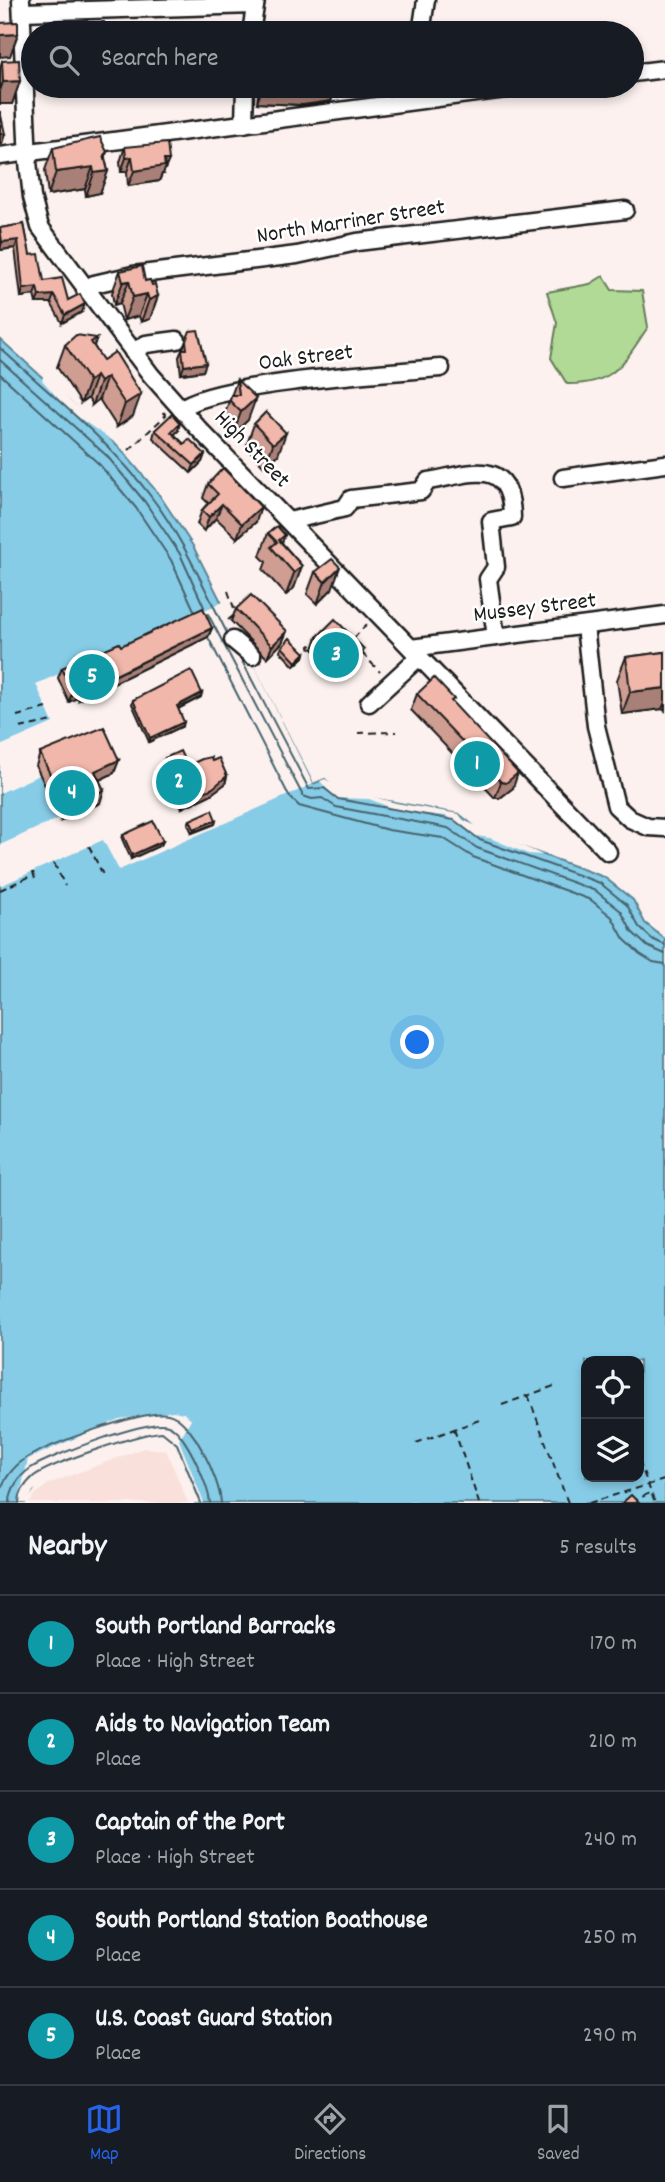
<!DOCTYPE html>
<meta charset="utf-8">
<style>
body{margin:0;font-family:Dekko,sans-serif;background:#20242c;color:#f1f3f6}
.controls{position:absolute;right:21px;bottom:21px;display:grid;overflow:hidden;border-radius:14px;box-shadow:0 4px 10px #0003}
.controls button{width:63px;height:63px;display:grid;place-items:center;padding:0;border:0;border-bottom:2px solid #363941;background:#171b24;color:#f1f3f6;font:35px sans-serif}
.you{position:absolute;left:418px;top:1043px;width:24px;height:24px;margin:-18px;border:5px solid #fff;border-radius:50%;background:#1a73e8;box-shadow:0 0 0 10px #1a73e833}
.badge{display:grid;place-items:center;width:46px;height:46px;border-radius:50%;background:#2563eb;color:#fff;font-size:23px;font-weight:700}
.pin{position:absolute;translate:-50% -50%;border:4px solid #fff;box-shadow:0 2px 7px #0006}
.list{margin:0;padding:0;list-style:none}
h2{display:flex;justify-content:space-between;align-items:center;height:91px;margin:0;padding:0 28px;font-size:30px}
h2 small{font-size:23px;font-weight:400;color:#9ea1a6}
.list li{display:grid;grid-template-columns:46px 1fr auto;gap:21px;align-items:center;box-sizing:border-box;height:98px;padding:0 28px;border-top:2px solid #363941}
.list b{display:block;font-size:26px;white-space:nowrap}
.list p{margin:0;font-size:23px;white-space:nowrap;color:#9ea1a6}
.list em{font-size:23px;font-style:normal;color:#9ea1a6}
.icon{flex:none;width:38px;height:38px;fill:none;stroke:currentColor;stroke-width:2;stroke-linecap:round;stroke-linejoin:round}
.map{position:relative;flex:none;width:665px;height:1503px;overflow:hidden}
.search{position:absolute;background:#171b24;box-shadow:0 4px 10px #0003;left:21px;right:21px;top:21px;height:77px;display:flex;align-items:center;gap:18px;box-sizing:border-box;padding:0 24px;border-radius:38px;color:#9ea1a6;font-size:26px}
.sheet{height:581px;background:#171b24}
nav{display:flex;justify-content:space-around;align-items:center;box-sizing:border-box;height:98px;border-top:2px solid #363941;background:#171b24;font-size:19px;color:#9ea1a6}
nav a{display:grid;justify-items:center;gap:4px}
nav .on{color:#2563eb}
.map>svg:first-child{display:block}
.built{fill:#f9e0da}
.green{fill:#b1da97;stroke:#667b5a;stroke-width:2}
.water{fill:#86cce7;stroke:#5c8696;stroke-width:2;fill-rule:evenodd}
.pier{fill:#fcf1ee}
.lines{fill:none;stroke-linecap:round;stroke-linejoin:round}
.shore{stroke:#46626d;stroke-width:2}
.minor-casing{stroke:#1c1c1c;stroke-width:21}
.path{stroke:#1c1c1c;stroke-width:2;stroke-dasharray:7 5;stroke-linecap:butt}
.minor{stroke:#fff;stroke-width:16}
.wall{fill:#cf9d92;stroke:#1c1c1c;stroke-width:2}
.shaded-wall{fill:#a98077;stroke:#1c1c1c;stroke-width:2}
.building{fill:#f1b7aa;stroke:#1c1c1c;stroke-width:2}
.labels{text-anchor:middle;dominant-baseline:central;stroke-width:5;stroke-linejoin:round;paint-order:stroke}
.street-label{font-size:23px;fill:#1c1c1c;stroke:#fff}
</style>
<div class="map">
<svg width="665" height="1503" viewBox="0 0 665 1503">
<rect width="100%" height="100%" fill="#fcf1ee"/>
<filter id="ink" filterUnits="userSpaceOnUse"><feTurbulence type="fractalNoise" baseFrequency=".0143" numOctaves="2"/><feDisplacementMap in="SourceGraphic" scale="14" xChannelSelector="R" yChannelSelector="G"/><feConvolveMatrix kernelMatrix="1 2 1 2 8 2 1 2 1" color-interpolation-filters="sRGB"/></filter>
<g filter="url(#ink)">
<!-- built -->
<polygon class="built" points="144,1448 166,1450 188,1503 30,1503 35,1495 48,1484"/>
<!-- green -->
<path class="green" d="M 603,276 L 612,290 L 642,291 L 648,327 C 624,362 615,385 567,384 L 551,358 L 557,323 L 547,292 L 590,284 Z"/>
<!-- water -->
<path class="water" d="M 0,339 L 118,446 L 158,493 L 193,546 L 313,784 L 325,779 L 339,792 L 459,814 L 483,833 L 604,877 L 633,900 L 645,923 L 665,939 L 665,1503 L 195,1503 L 171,1447 L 162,1439 L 144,1440 L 40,1480 L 25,1503 L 0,1503 ZM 586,1361 L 639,1361 L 639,1477 L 586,1477 Z"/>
<!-- pier -->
<g class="pier">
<polygon points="44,374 71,402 119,442 117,444 68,410 42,380"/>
<polygon points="223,602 313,784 119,870 103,840 0,886 0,845 94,802 74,759 0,793 0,746 53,723 36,684"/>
<polygon points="325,779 341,788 396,803 459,814 463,820 543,855 528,854 490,838 476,836 446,816 399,811 369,799 335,798 320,781"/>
<polygon points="173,1411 184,1413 191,1419 179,1440 204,1503 191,1503 168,1449 161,1443 145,1444 44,1482 33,1491 28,1503 18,1503 28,1459 119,1419"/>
</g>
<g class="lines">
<!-- shore -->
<g class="shore">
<path d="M 0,348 C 52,396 110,441 152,498 C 184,540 203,586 227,633"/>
<polyline points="0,360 107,456 145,502 180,554 204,607"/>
<polyline points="0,374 99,464 136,508 171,560 194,610"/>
<polyline points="208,614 303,796 312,799 322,798 336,807 448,828 477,848 596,891 621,911 632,932 647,946 665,954"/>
<polyline points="209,639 289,796 299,806 388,830 443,838 473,857 591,900 612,917 624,939 640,954 653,962 665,964"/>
<polyline points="241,659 309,789 324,788 338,799 454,820 480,840 600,883 627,905 639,927 652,939 665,945"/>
<path d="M 0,1493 C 3,1480 13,1467 25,1459 C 45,1445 145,1409 168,1414 C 192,1419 220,1480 221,1503"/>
<path d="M 10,1503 C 10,1489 19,1476 31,1468 C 49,1456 150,1418 168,1425 C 185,1431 209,1486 210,1503"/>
<path d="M 19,1503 C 19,1492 26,1483 34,1476 C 52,1463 140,1433 162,1432 L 177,1444 L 201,1503"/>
</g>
<defs>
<g id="minor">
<polyline points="21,0 28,162 32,197 40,227 151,375 197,427 608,852"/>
<polyline points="22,12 255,5"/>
<polyline points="251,33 256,0"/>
<polyline points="421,33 426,0"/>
<polyline points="632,73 665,69"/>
<polyline points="244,124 245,86"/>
<polyline points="0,156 528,86"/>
<polyline points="85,290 94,284 133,275 297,255 357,242 625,210"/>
<polyline points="133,352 146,344 177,340"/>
<path d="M 181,409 C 211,383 393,372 441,368"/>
<polyline points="563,478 665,464"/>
<path d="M 289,521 L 345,508 L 351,499 L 421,491 L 428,481 C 471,474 511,455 512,517 L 491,521 L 496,567 L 488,579 L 496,637"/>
<polyline points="585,626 596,726 616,806 630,819 648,827 665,828"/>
<polyline points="233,640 252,656"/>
<polyline points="411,648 665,615"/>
<polyline points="369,703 419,657"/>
</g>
</defs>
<!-- minor casing -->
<use href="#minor" class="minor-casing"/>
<!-- path -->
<g class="path">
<polyline points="129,450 166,415 162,410"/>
<polyline points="228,591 235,611"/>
<polyline points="228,620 233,616"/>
<polyline points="354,638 367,624"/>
<polyline points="312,649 309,647 318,639"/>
<polyline points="362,653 380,672"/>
<polyline points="17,716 47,708"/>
<polyline points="20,728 52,721"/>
<polyline points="358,733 396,732"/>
<polyline points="89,846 103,875"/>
<polyline points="54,863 65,886"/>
<polyline points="33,872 35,879"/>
<polyline points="0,890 31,876"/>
<polyline points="528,1395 568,1503"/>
<polyline points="502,1405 554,1386"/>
<polyline points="454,1429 479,1503"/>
<polyline points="416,1443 482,1419"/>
<polyline points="639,1461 655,1503"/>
<polyline points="589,1503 664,1480"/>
<polyline points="632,1503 649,1493"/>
</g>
<!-- minor -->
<use href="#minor" class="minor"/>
</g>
<!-- wall -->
<g class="wall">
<polygon points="87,23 105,33 85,33"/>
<polygon points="2,61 20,81 12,104 0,104 0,68"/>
<polygon points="259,86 336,86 331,101 303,105 257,103"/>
<polygon points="125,147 163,174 162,174 159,181 128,186 127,172 121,172 120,162"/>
<polygon points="53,148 105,158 108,171 100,193 86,196 85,189 48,195 45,170"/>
<polygon points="24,224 30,255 44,281 82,312 62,323 51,303 36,303 34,295 21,297 15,248 0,250 0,228"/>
<polygon points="120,271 145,281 150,280 150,319 141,322 139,316 124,320 120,303 114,305 112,293"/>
<polygon points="97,338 94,346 133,416 117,427 99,399 92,405 88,398 81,403 57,367 65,345"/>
<polygon points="186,341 206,363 203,371 181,374 179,357"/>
<polygon points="237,380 248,420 233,434 222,423 223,418"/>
<polygon points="266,412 278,455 265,467 246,447 254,424"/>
<polygon points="155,430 178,431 174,434 184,444 205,454 202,462 191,473 153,438"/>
<polygon points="208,484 256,522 237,538 216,518 204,531 197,524 202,510 208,503 203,498"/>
<polygon points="268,533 285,535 282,543 302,566 294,588 286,595 263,570 266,562 260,556"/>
<polygon points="315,572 332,589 317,604 307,594"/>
<polygon points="236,609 287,631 282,643 267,658 231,621"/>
<polygon points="212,628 208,637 79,700 78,697 69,702 58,678 62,668 121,646"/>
<polygon points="317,637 360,661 343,678 313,649"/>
<polygon points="282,647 305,653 304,657 294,666 280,651"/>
<polygon points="665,652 665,711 662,709 622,714 617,680 626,657"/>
<polygon points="417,694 452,703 513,788 500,798 495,798 411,710"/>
<polygon points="201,697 178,709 183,726 149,742 132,704 133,700"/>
<polygon points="40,753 119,760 114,773 99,780 100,803 61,821 36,766"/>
<polygon points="165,758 187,766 212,761 227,776 225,784 210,795 182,808 162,765"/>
<polygon points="190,820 216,820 215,824 192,833 188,824"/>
<polygon points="123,835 163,841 161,845 131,859 122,839"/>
</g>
<!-- shaded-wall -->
<g class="shaded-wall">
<polygon points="18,34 10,56 0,57 0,35"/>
<polygon points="20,81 12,104 0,104 0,91 3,82"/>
<polygon points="336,87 331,101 303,105 257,103 262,88"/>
<polygon points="0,134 5,134 2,144 0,144"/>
<polygon points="107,152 100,172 108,171 100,193 86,196 94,173"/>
<polygon points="132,157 127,172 121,172 126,158"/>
<polygon points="164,160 169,160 163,174 162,174 159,181 128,186 134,171"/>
<polygon points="93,167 85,189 48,195 56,172"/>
<polygon points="18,240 15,248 0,250 2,242"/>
<polygon points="129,281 120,303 114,305 123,282"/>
<polygon points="37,287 34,295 21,297 23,289"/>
<polygon points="147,294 139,316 124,320 133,297"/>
<polygon points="54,295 51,303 36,303 39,296"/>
<polygon points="158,296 150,319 141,322 149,300"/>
<polygon points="85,304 82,312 62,323 65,315"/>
<polygon points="206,363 203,371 181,374 184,366"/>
<polygon points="96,376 88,398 81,403 89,381"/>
<polygon points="107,377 99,399 92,405 100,382"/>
<polygon points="141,394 133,416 117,427 125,404"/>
<polygon points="256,398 248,420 233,434 241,412"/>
<polygon points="180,423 178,431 169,440 171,432"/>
<polygon points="286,433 278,455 265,467 273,444"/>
<polygon points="205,454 202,462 191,473 194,465"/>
<polygon points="222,504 216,518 204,531 209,517"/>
<polygon points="261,507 256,522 237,538 242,524"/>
<polygon points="302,566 294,588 286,595 294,573"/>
<polygon points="340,567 332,589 317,604 325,582"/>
<polygon points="212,628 208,637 79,700 83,691"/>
<polygon points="287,631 282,643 267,658 272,646"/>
<polygon points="364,649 360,661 343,678 347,666"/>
<polygon points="305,653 304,657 294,666 296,662"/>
<polygon points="82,688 78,697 69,702 72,692"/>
<polygon points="665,688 665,702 662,709 622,714 630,692"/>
<polygon points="202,693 201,697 175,710 177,706"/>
<polygon points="184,722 183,726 149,742 150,738"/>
<polygon points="119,760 114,773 91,784 95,771"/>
<polygon points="518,773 513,788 500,798 495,798 501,782"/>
<polygon points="227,776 225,784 210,795 182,808 184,801"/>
<polygon points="104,790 100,803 61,821 66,808"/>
<polygon points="216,820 215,824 192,833 194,829"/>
<polygon points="163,841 161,845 131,859 132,855"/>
</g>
<!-- building -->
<g class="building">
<polygon points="18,22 18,34 0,35 0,23"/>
<polygon points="104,22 105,33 89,33 87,23"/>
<polygon points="287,22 298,24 297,33 285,33"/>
<polygon points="302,28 317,30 317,33 303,33"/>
<polygon points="19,60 20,81 3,82 2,61"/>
<polygon points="262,86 336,86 336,87 308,90 262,88"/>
<polygon points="0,111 5,134 0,134"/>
<polygon points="100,137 107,152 104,155 108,171 94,173 93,167 56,172 53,148"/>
<polygon points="167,143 169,160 164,160 165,166 134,171 132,157 126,158 125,147"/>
<polygon points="24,224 30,255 39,254 44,281 62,278 68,300 80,294 85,304 65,315 54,295 39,296 37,287 23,289 18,240 2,242 0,228"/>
<polygon points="142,266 145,281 150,280 152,285 155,284 158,296 149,300 147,294 133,297 129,281 123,282 120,271"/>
<polygon points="198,330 206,363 184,366 182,349 187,349 186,341 190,331"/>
<polygon points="76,335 97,338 91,342 103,360 115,352 141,394 125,404 107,377 100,382 96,376 89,381 65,345"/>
<polygon points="237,380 256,398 241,412 230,401 231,395 239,395"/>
<polygon points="266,412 286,433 273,444 254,424"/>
<polygon points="172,414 180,423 171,432 184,444 189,439 205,454 194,465 155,430"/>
<polygon points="223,468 261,507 242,524 222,504 209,517 202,510 218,494 208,484"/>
<polygon points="277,526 285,535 279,540 302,566 294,573 271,547 277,542 268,533"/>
<polygon points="332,559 340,567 325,582 315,572"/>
<polygon points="251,595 287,631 272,646 236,609"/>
<polygon points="203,608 212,628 83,691 82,688 72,692 62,668 119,643 121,646"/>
<polygon points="335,619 364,649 347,666 317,637"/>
<polygon points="290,638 305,653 296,662 282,647"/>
<polygon points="665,652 665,688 630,692 626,657"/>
<polygon points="191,670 202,693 177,706 184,722 150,738 133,700"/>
<polygon points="434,678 454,699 451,701 518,773 506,783 501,782 417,694"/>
<polygon points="104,727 119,760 95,771 104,790 66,808 40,753"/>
<polygon points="180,751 187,766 202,759 211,757 212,761 219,758 227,776 213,788 184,801 165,758"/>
<polygon points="212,810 216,820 194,829 190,820"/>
<polygon points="153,821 163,841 132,855 123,835"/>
<polygon points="631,1495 639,1503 622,1503"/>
</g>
</g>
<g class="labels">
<!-- street labels -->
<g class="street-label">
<text transform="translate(351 223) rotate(-9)">North Marriner Street</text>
<text transform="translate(306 359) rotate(-7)">Oak Street</text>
<text transform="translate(251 450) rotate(46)">High Street</text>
<text transform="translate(535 609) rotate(-7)">Mussey Street</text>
</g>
</g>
</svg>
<div class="controls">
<button><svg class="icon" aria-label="locate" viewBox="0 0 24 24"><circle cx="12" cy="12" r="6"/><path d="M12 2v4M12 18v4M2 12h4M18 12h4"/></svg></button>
<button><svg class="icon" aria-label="layers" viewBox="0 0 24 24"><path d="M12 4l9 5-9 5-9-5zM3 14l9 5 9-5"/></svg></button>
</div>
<div class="you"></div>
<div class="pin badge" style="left:477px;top:764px;background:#0f9aa8">1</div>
<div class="pin badge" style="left:179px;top:782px;background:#0f9aa8">2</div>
<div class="pin badge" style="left:336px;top:655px;background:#0f9aa8">3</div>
<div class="pin badge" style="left:72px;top:793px;background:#0f9aa8">4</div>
<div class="pin badge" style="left:92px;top:677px;background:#0f9aa8">5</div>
<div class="search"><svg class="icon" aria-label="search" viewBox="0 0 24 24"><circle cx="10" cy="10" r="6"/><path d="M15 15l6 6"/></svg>Search here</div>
</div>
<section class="sheet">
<h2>Nearby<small>5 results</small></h2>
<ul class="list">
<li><span class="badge" style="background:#0f9aa8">1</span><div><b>South Portland Barracks</b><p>Place · High Street</p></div><em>170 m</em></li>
<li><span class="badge" style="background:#0f9aa8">2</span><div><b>Aids to Navigation Team</b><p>Place</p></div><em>210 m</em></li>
<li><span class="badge" style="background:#0f9aa8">3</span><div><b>Captain of the Port</b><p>Place · High Street</p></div><em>240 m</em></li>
<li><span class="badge" style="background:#0f9aa8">4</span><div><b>South Portland Station Boathouse</b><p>Place</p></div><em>250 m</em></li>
<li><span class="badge" style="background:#0f9aa8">5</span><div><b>U.S. Coast Guard Station</b><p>Place</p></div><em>290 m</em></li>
</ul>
</section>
<nav>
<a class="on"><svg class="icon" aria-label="map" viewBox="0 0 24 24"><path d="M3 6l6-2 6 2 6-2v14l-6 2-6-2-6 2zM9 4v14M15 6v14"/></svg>Map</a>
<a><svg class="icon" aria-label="directions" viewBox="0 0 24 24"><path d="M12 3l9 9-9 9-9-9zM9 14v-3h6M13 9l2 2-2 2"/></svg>Directions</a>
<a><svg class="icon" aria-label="saved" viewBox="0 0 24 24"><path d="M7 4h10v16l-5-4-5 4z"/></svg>Saved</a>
</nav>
